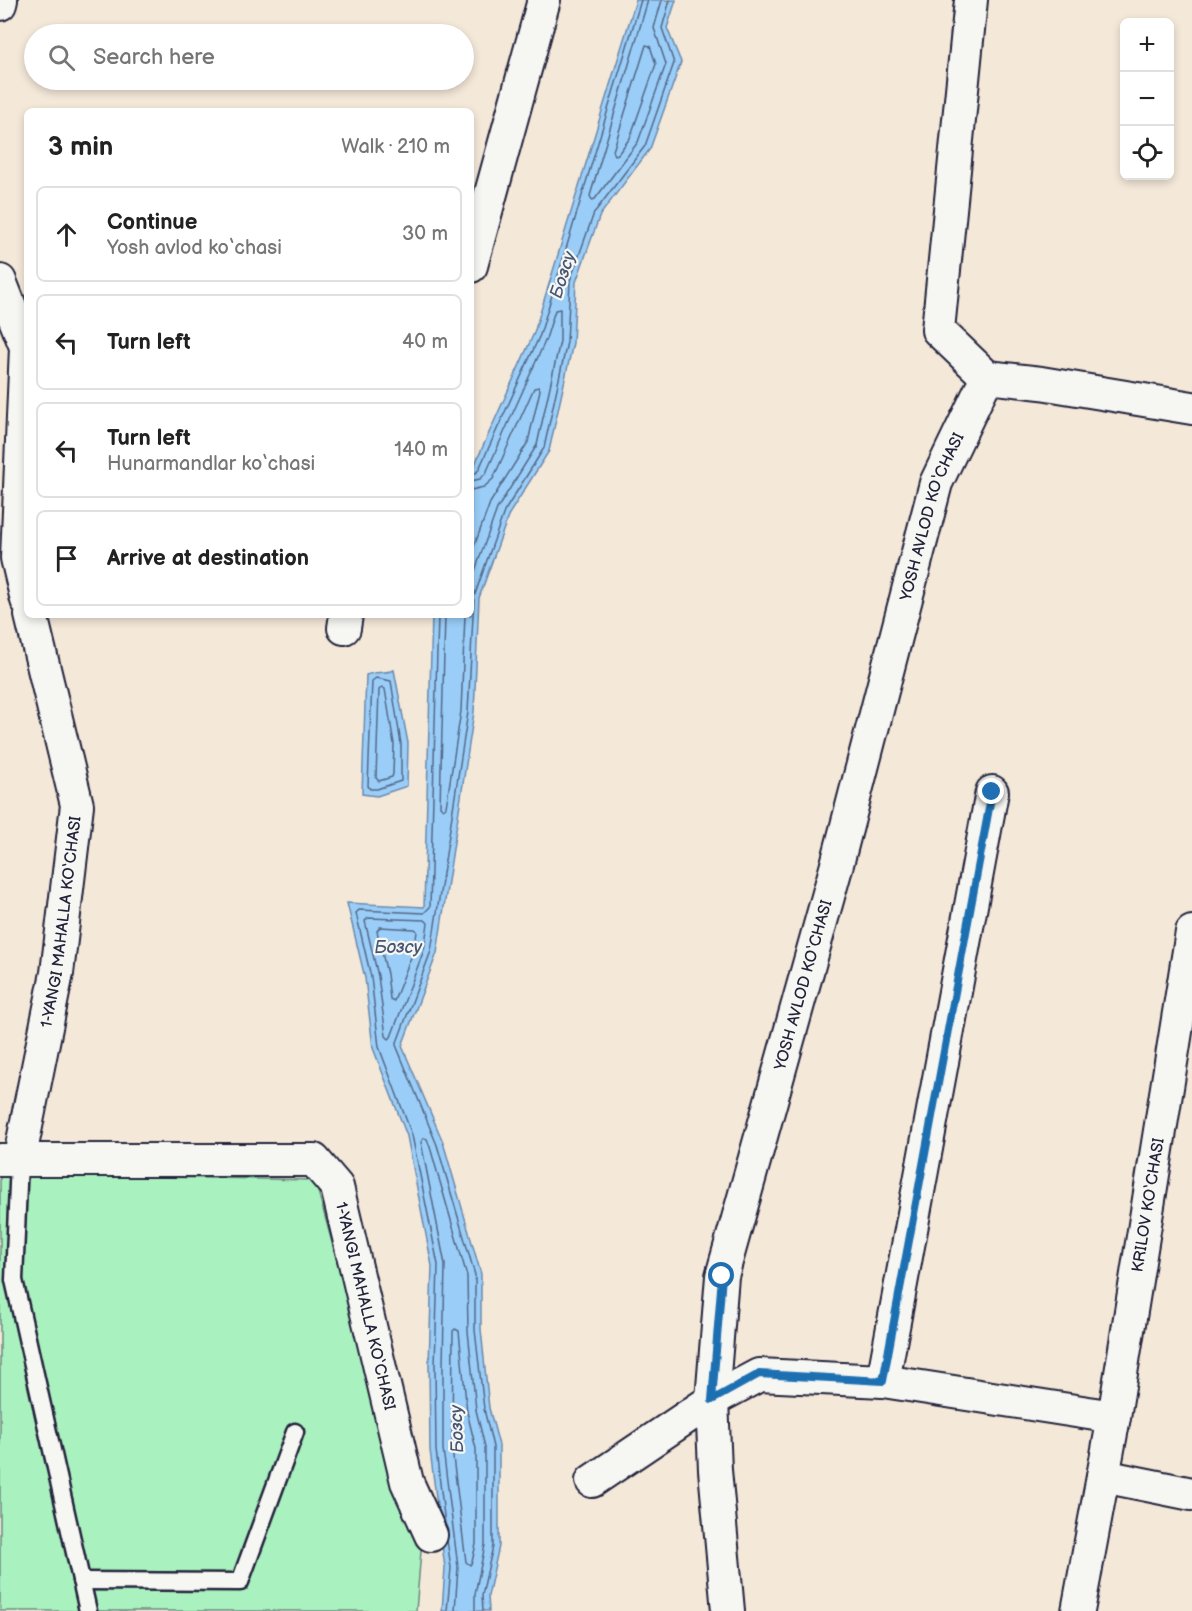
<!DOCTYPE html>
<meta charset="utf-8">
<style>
body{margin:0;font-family:"Balsamiq Sans",sans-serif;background:#f6f6f6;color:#222}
.controls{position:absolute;right:18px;top:18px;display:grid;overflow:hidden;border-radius:9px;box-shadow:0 3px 9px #0003}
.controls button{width:54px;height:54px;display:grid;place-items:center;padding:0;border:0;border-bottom:2px solid #e0e0e0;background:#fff;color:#222;font:30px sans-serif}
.stop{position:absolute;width:18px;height:18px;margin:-14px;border:4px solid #1f6fb2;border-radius:50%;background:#fff}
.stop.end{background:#1f6fb2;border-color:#fff;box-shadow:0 2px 6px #0008}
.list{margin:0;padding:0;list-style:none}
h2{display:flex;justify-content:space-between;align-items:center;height:78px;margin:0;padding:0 24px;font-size:26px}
h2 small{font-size:20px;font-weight:400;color:#767676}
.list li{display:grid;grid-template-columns:39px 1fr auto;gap:18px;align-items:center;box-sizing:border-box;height:96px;margin:0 12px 12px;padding:0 12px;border:2px solid #e0e0e0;border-radius:9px}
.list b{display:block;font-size:22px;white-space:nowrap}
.list p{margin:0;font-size:20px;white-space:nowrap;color:#767676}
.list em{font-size:20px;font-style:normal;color:#767676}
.icon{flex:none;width:33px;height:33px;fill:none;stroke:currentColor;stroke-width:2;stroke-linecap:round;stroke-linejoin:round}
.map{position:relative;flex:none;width:1192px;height:1611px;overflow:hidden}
.search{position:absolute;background:#fff;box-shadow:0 3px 9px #0003;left:24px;top:24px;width:450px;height:66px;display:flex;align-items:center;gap:15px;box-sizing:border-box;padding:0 21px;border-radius:33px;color:#767676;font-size:22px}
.panel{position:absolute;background:#fff;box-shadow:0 3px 9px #0003;left:24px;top:108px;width:450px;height:510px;border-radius:9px}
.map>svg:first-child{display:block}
.green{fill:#a9f1bf;stroke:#668a7d;stroke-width:1.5}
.water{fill:#9acef8;stroke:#6a89ac;stroke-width:1.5}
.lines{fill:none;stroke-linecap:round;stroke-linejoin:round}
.shore{stroke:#526787;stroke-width:1.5}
.lane-casing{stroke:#22223b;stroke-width:21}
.street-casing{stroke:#22223b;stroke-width:36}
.lane{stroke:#f6f6f2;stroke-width:16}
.street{stroke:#f6f6f2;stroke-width:32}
.route{stroke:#1f6fb2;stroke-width:8}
.labels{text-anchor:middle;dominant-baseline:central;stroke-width:4.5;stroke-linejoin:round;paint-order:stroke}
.street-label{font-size:16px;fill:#22223b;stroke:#f6f6f2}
.water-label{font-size:18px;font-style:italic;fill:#465674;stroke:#f6f6f2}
</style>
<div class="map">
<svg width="1192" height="1611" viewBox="0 0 1192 1611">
<rect width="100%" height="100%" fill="#f4e8d9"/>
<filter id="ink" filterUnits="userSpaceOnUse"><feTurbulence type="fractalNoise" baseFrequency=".0167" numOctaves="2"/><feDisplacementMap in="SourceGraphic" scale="12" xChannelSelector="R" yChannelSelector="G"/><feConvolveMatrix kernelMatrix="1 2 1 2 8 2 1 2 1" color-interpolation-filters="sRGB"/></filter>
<g filter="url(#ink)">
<!-- green -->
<polygon class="green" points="0,1174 315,1180 397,1482 422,1539 416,1611 0,1611"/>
<!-- water -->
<g class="water">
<polygon points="636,0 676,0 667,28 681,62 650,149 600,215 576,282 573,343 549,451 509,514 479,598 474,712 437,953 402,1046 443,1142 481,1274 481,1329 489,1408 499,1445 499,1546 488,1596 489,1611 442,1611 445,1568 430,1450 429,1365 432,1266 407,1136 373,1048 365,978 347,903 424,907 432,615 471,615 471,473 534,333"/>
<path d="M 394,670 L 408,743 L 407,786 L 377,796 L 362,794 L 366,675 C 376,671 384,674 394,670 Z"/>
</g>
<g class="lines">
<!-- shore -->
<g class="shore">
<polyline points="648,0 590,196 592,200 595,199 638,142 666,64 654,28 662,0"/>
<polygon points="646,45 650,46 656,64 630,138 618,154 615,155 613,151"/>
<polyline points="471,473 476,473 479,469 540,335 641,0"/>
<polyline points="471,481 480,479 486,473 546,339 555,310 560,309 560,341 537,445 497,509 471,582"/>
<polyline points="471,490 484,487 493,479 534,388 539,387 540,390 528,442 490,503 471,555"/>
<polyline points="438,615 430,907 424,913 359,910 356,913 371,977 379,1047 412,1135 438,1265 435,1365 436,1450 445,1524"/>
<polyline points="445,615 440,806 443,809 446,807 461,711 465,615"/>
<polygon points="376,678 391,681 401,744 401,781 377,789 370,789 368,786 372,681"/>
<polygon points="382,687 385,689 394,744 393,774 392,777 379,781 376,778 379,690"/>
<polygon points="368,918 425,920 428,923 424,950 391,1037 389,1039 386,1036 378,976 365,921"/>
<polygon points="380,927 415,929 417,931 415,947 394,1001 390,999 387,974 377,931"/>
<polygon points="455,1329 459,1331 467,1412 476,1449 476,1544 472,1562 470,1565 466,1562 452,1449 453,1331"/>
<polyline points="447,1540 451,1568 447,1611"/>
<polyline points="455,1611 458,1567 443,1449 443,1365 445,1265 421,1142 424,1138 427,1139 430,1147 467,1276 468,1331 476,1410 485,1447 485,1545 475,1594 475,1611"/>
<polyline points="483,1611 482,1595 493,1546 493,1447 484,1409 475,1330 475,1275 437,1145 396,1045 431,951 468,712 474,597 504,512 544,448 567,342 570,281 594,213 645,146 674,63 662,28 670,0"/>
</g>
<defs>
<g id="lane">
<polyline points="19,1161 14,1280 88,1611"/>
<polyline points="81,1581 240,1582 295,1432"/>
</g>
<g id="street">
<polyline points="971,0 938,330 987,377 1041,383 1192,408"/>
<polyline points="0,4 1,0"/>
<polyline points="471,266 544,0"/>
<polyline points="0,281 26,347 17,558 27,600"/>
<polyline points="344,628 346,615"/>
<path id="s1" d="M 0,1160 L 314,1160 L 337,1187 L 407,1482 L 431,1535"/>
<path id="s2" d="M 19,1161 L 57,973 L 77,805 L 31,615"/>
<polyline points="883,1381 992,792"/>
<polyline points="1103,1476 1192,1494"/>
<polyline points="592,1481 712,1400 759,1375 883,1381 1114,1417"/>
<path id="s3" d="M 728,1611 L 715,1470 L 712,1400 L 722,1276 L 836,868 L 936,483 L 987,377"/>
<path id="s4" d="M 1078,1611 L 1114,1417 L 1192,932"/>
</g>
</defs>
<!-- lane casing -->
<use href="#lane" class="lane-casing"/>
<!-- street casing -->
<use href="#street" class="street-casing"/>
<!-- lane -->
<use href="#lane" class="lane"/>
<!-- street -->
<use href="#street" class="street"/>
</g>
</g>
<g class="lines" filter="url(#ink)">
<!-- route -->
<polyline class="route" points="722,1276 712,1400 759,1374 883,1381 992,792"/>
</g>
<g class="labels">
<!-- street labels -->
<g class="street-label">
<text stroke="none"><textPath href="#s3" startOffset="1124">YOSH AVLOD KO‘CHASI</textPath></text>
<text stroke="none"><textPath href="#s2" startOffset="243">1-YANGI MAHALLA KO‘CHASI</textPath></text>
<text stroke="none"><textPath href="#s3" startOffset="638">YOSH AVLOD KO‘CHASI</textPath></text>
<text stroke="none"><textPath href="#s4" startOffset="412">KRILOV KO‘CHASI</textPath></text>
<text stroke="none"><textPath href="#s1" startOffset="472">1-YANGI MAHALLA KO‘CHASI</textPath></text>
</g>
<!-- water labels -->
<g class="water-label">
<text transform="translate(563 275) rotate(-72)">Бозсу</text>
<text x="398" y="947">Бозсу</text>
<text transform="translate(457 1429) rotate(-92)">Бозсу</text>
</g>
</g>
</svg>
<div class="controls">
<button>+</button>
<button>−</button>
<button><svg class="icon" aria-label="locate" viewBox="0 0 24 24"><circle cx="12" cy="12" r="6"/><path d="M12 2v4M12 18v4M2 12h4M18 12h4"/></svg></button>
</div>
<div class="stop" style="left:722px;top:1276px"></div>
<div class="stop end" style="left:992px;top:792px"></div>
<div class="search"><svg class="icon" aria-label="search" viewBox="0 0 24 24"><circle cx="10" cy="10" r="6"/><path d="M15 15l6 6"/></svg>Search here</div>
<section class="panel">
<h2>3 min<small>Walk · 210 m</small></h2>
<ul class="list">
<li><svg class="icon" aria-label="ahead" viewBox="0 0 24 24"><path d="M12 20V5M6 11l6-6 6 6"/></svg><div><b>Continue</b><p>Yosh avlod ko‘chasi</p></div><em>30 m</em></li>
<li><svg class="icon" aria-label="left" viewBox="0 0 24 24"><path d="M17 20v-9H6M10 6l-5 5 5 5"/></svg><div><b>Turn left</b></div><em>40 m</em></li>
<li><svg class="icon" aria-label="left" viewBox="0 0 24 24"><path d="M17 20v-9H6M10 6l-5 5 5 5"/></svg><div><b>Turn left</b><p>Hunarmandlar ko‘chasi</p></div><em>140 m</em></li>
<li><svg class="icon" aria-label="arrive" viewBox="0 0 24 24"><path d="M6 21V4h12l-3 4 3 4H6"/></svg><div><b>Arrive at destination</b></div></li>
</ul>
</section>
</div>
